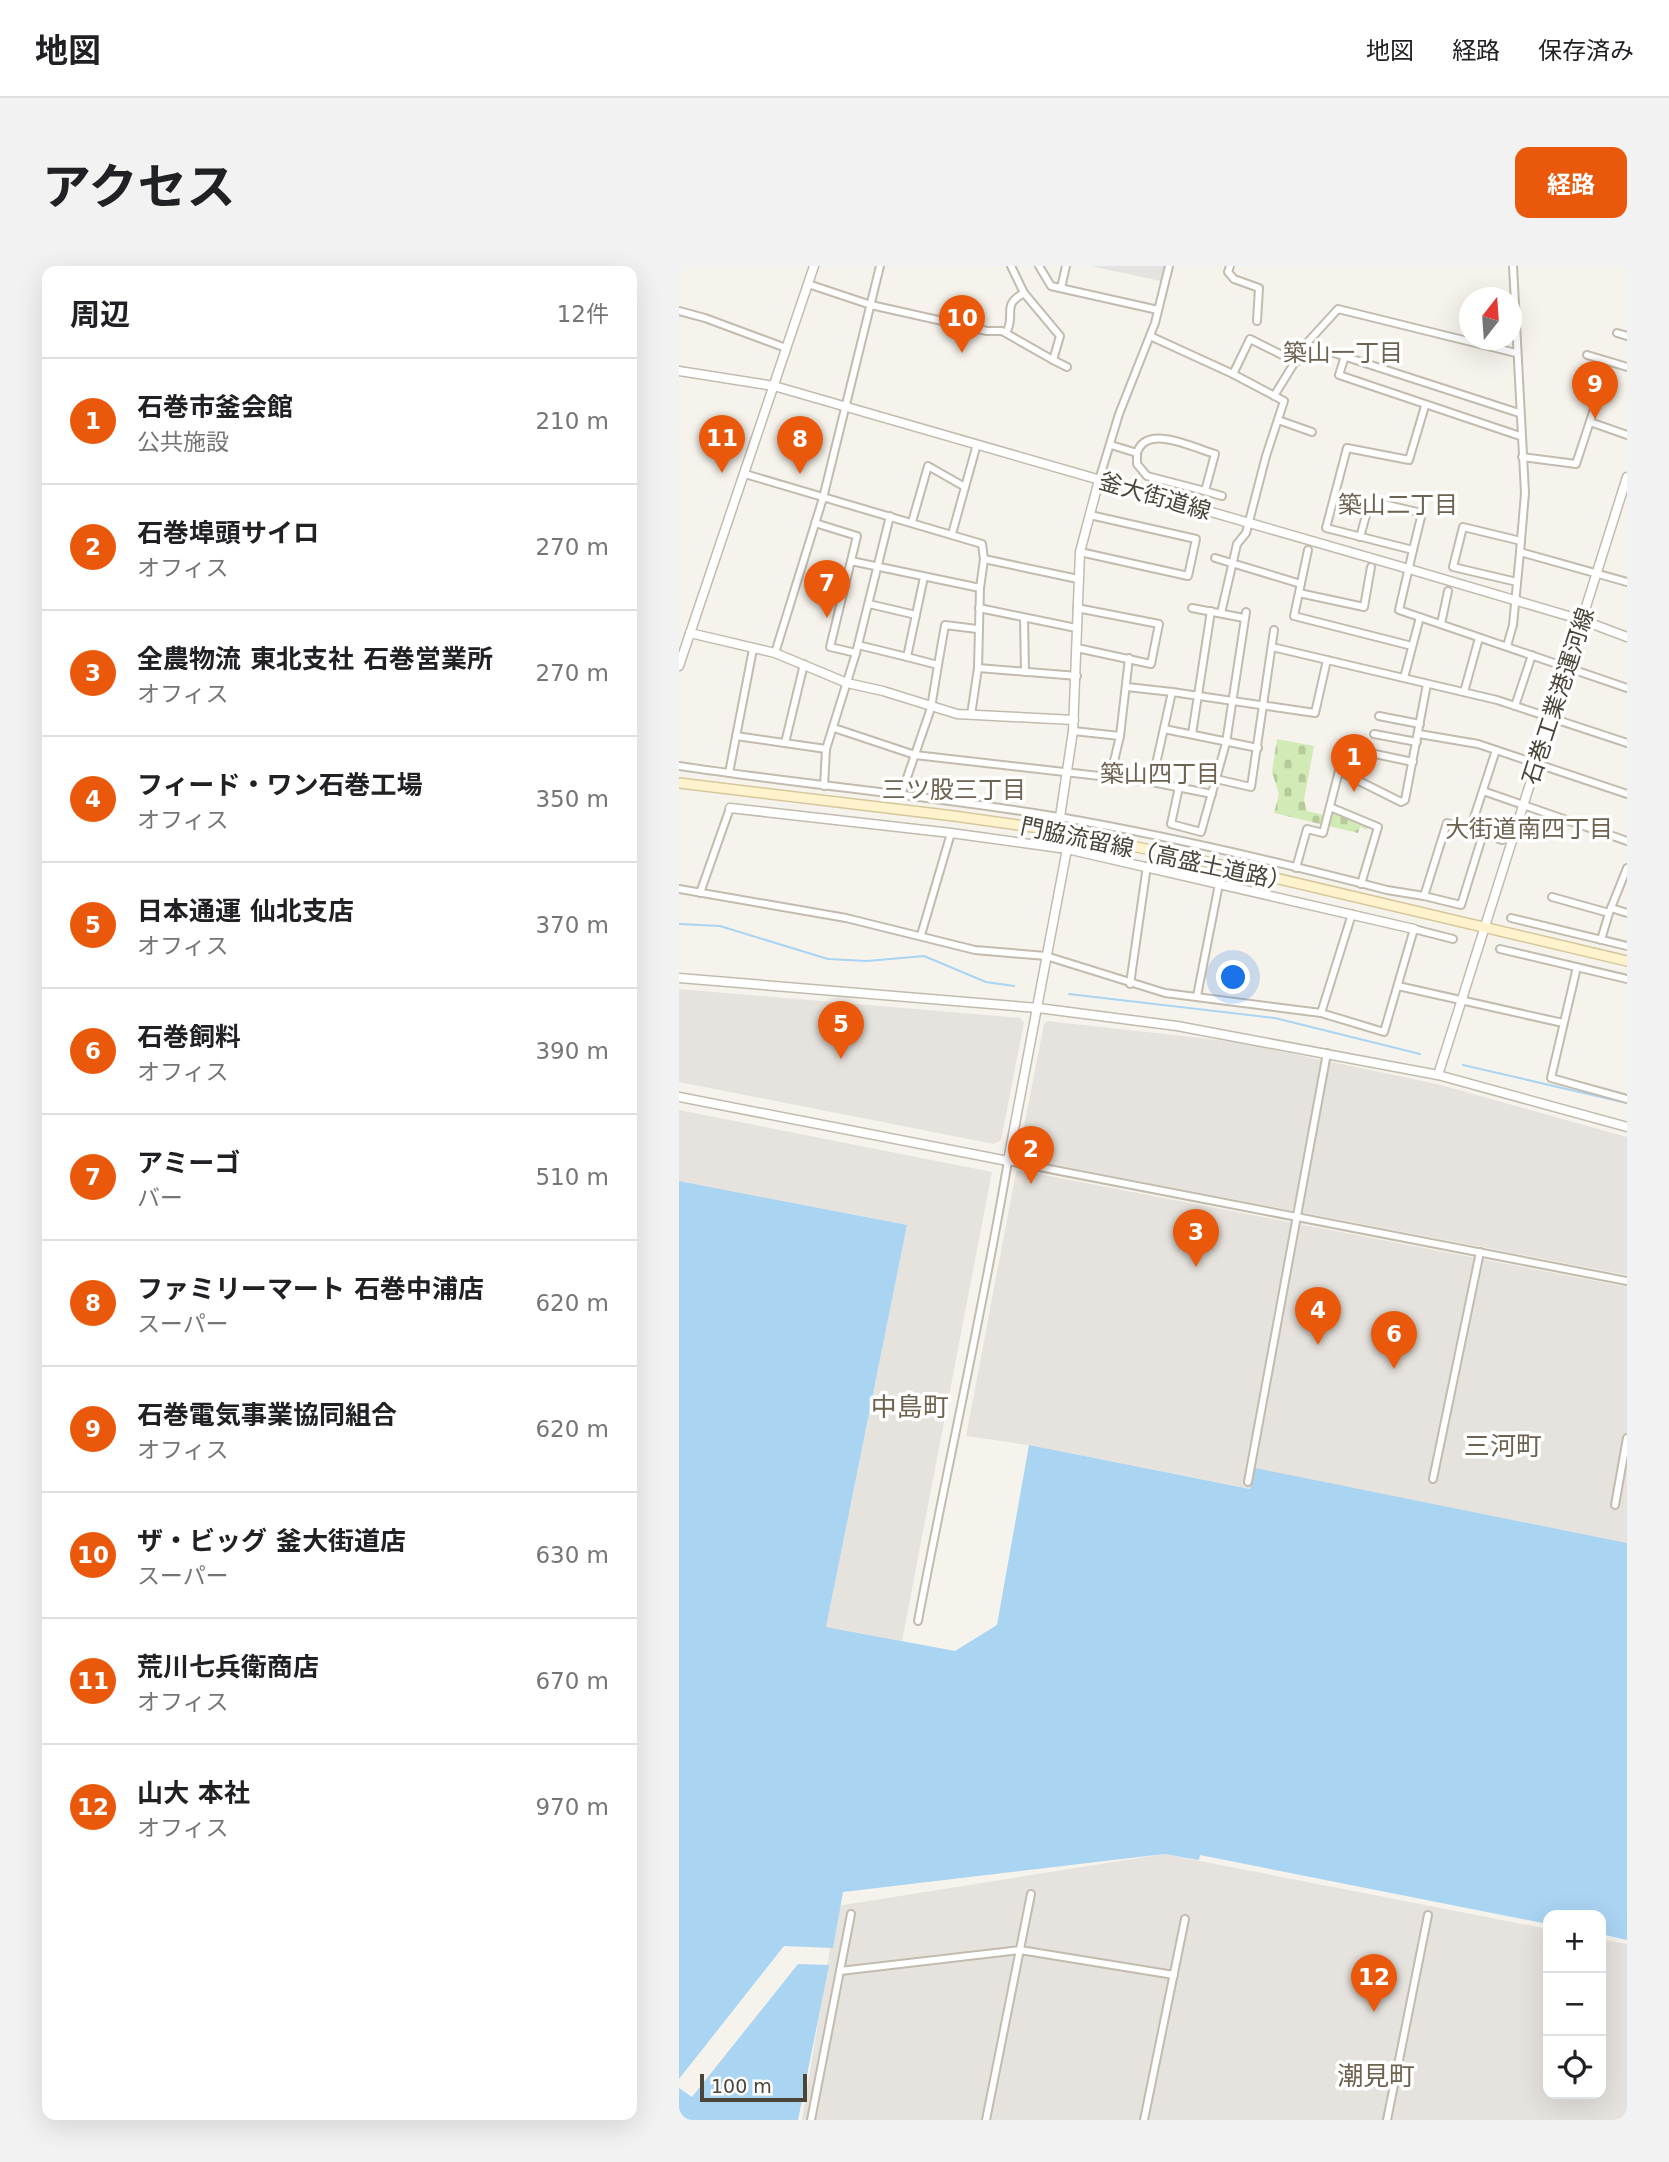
<!DOCTYPE html>
<html lang="ja">
<meta charset="utf-8">
<style>
body{margin:0;font-family:"DejaVu Sans","Noto Sans JP",sans-serif;background:#f2f2f2;color:#202124}
.controls{position:absolute;right:21px;bottom:21px;display:grid;overflow:hidden;border-radius:14px;box-shadow:0 7px 28px #0002}
.controls button{width:63px;height:63px;display:grid;place-items:center;padding:0;border:0;border-bottom:2px solid #e0e0e0;background:#fff;color:#202124;font:35px sans-serif}
.compass{position:absolute;left:780px;top:21px;width:63px;height:63px;border-radius:50%;background:#fff;box-shadow:0 7px 28px #0002;rotate:17deg}
.scale{position:absolute;left:21px;bottom:18px;width:107px;box-sizing:border-box;padding-left:7px;border:4px solid #4b4439;border-top:0;font-size:19px;line-height:24px;white-space:nowrap;color:#4b4439;-webkit-text-stroke:5px #fff;paint-order:stroke}
.you{position:absolute;left:555px;top:712px;width:24px;height:24px;margin:-18px;border:5px solid #fff;border-radius:50%;background:#1a73e8;box-shadow:0 0 0 10px #1a73e833}
.badge{display:grid;place-items:center;width:46px;height:46px;border-radius:50%;background:#ea580c;color:#fff;font-size:23px;font-weight:700}
.pin{position:absolute;translate:-50% -58px;filter:drop-shadow(0 2px 4px #0008)}
.pin::after{content:'';position:absolute;top:37px;width:24px;height:21px;background:inherit;clip-path:polygon(0 0,100% 0,50% 100%)}
.list{margin:0;padding:0;list-style:none}
h2{display:flex;justify-content:space-between;align-items:center;height:91px;margin:0;padding:0 28px;font-size:30px}
h2 small{font-size:23px;font-weight:400;color:#757577}
.list li{display:grid;grid-template-columns:46px 1fr auto;gap:21px;align-items:center;box-sizing:border-box;height:126px;padding:0 28px;border-top:2px solid #e0e0e0}
.list b{display:block;font-size:26px;white-space:nowrap}
.list p{margin:0;font-size:23px;white-space:nowrap;color:#757577}
.list em{font-size:23px;font-style:normal;color:#757577}
.icon{flex:none;width:38px;height:38px;fill:none;stroke:currentColor;stroke-width:2;stroke-linecap:round;stroke-linejoin:round}
.map{position:relative;flex:none;width:948px;height:1854px;overflow:hidden;border-radius:14px}
header{display:flex;align-items:center;gap:42px;box-sizing:border-box;height:98px;padding:0 35px;background:#fff;border-bottom:2px solid #e0e0e0}
header strong{font-size:33px}
nav{display:flex;gap:38px;margin-inline-start:auto;font-size:24px}
.intro{display:flex;align-items:center;justify-content:space-between;box-sizing:border-box;height:168px;padding:0 42px}
h1{margin:0;font-size:49px}
.button{padding:18px 32px;border-radius:14px;background:#ea580c;color:#fff;font-size:24px;font-weight:700}
main{display:flex;gap:42px;padding:0 42px}
aside{flex:1;background:#fff;border-radius:14px;box-shadow:0 7px 28px #0002}
.map>svg:first-child{display:block}
.industrial{fill:#e6e2dd}
.cemetery{fill:url(#cemetery-stones)}
.parking{fill:#e5e3e0}
.water{fill:#a9d4f2}
.lines{fill:none;stroke-linecap:round;stroke-linejoin:round}
.stream{stroke:#a9d4f2;stroke-width:2}
.minor-casing{stroke:#c2bbae;stroke-width:10}
.tertiary-casing{stroke:#c2bbae;stroke-width:11}
.secondary-casing{stroke:#d6c79b;stroke-width:12}
.minor{stroke:#fff;stroke-width:6}
.tertiary{stroke:#fff;stroke-width:8}
.secondary{stroke:#fff3cd;stroke-width:9}
.labels{text-anchor:middle;dominant-baseline:central;stroke-width:7;stroke-linejoin:round;paint-order:stroke}
.street-label{font-size:23px;fill:#4b4439;stroke:#fff}
.neighbourhood-label{font-size:24px;fill:#6e6250;stroke:#fff}
.quarter-label{font-size:26px;fill:#6e6250;stroke:#fff}
</style>
<header>
<strong>地図</strong>
<nav><a>地図</a><a>経路</a><a>保存済み</a></nav>
</header>
<div class="intro"><h1>アクセス</h1><a class="button">経路</a></div>
<main>
<aside>
<h2>周辺<small>12件</small></h2>
<ul class="list">
<li><span class="badge">1</span><div><b>石巻市釜会館</b><p>公共施設</p></div><em>210 m</em></li>
<li><span class="badge">2</span><div><b>石巻埠頭サイロ</b><p>オフィス</p></div><em>270 m</em></li>
<li><span class="badge">3</span><div><b>全農物流 東北支社 石巻営業所</b><p>オフィス</p></div><em>270 m</em></li>
<li><span class="badge">4</span><div><b>フィード・ワン石巻工場</b><p>オフィス</p></div><em>350 m</em></li>
<li><span class="badge">5</span><div><b>日本通運 仙北支店</b><p>オフィス</p></div><em>370 m</em></li>
<li><span class="badge">6</span><div><b>石巻飼料</b><p>オフィス</p></div><em>390 m</em></li>
<li><span class="badge">7</span><div><b>アミーゴ</b><p>バー</p></div><em>510 m</em></li>
<li><span class="badge">8</span><div><b>ファミリーマート 石巻中浦店</b><p>スーパー</p></div><em>620 m</em></li>
<li><span class="badge">9</span><div><b>石巻電気事業協同組合</b><p>オフィス</p></div><em>620 m</em></li>
<li><span class="badge">10</span><div><b>ザ・ビッグ 釜大街道店</b><p>スーパー</p></div><em>630 m</em></li>
<li><span class="badge">11</span><div><b>荒川七兵衛商店</b><p>オフィス</p></div><em>670 m</em></li>
<li><span class="badge">12</span><div><b>山大 本社</b><p>オフィス</p></div><em>970 m</em></li>
</ul>
</aside>
<div class="map">
<svg width="948" height="1854" viewBox="0 0 948 1854">
<defs>
<pattern id="cemetery-stones" width="16" height="16" patternUnits="userSpaceOnUse" patternTransform="scale(1.75)"><rect width="16" height="16" fill="#d2eab5"/><path d="M2 7V4a2 2 0 0 1 4 0v3zM10 15v-3a2 2 0 0 1 4 0v3z" fill="#b6ca9c"/></pattern>
</defs>
<rect width="100%" height="100%" fill="#f6f3ec"/>
<!-- industrial -->
<g class="industrial">
<polygon points="0,723 341,752 345,757 322,874 315,878 0,816"/>
<polygon points="368,755 558,776 758,818 948,871 948,1009 345,893 340,886 365,758"/>
<polygon points="0,844 313,906 223,1375 147,1361 228,959 0,915"/>
<polygon points="339,904 948,1021 948,1277 576,1203 572,1223 350,1179 287,1170 337,906"/>
<polygon points="485,1588 869,1663 869,1828 922,1828 922,1673 948,1678 948,1854 123,1854 158,1640"/>
</g>
<!-- cemetery -->
<polygon class="cemetery" points="598,473 635,480 625,534 628,545 645,549 647,542 689,560 688,564 681,561 679,567 595,547 600,528 593,506"/>
<!-- parking -->
<polygon class="parking" points="412,0 490,0 486,16"/>
<!-- water -->
<g class="water">
<polygon points="0,915 228,959 147,1361 276,1385 318,1359 350,1179 571,1223 576,1202 948,1277 948,1674 922,1668 922,1649 869,1649 869,1658 521,1589 520,1594 485,1588 164,1626 154,1682 105,1680 0,1813"/>
<polygon points="119,1698 150,1699 119,1854 0,1854 0,1822 13,1831"/>
</g>
<g class="lines">
<!-- stream -->
<g class="stream">
<polyline points="0,658 41,660 149,693 188,695 245,690 307,716 335,720"/>
<polyline points="390,728 596,752 741,788"/>
<polyline points="784,799 948,837"/>
</g>
<defs>
<g id="minor">
<polyline points="360,0 372,20 479,44"/>
<polyline points="551,0 549,6 555,13 580,22 578,55"/>
<polyline points="834,0 846,227 841,286 948,316"/>
<polyline points="129,18 192,39 308,65 323,65 374,94 381,70 345,27"/>
<polyline points="382,22 387,0"/>
<polyline points="0,45 26,52 107,82"/>
<path d="M 327,67 C 338,48 321,40 345,27 L 332,0"/>
<polyline points="938,67 948,70"/>
<polyline points="471,70 554,108 605,135 587,190 567,267 558,278 542,347"/>
<polyline points="627,78 659,43 837,87"/>
<polyline points="908,89 948,101"/>
<polyline points="666,90 660,109 841,170"/>
<polyline points="374,94 388,101"/>
<polyline points="554,108 571,73 617,96"/>
<polyline points="595,130 627,78 840,147"/>
<polyline points="746,140 730,194 668,182 647,262 734,284 720,344 948,422"/>
<polyline points="599,154 633,166"/>
<polyline points="911,156 948,169"/>
<path d="M 432,179 L 458,187 C 467,157 515,182 536,188 L 526,225 L 468,210 L 458,198 L 458,187"/>
<polyline points="843,191 897,198 917,137"/>
<polyline points="66,208 303,278 305,293 301,322 172,295"/>
<polyline points="420,214 440,148 476,57 490,0"/>
<polyline points="526,225 543,230"/>
<polyline points="233,256 249,200 286,221"/>
<polyline points="136,257 178,270 151,381 177,387"/>
<polyline points="273,268 298,178"/>
<polyline points="681,271 691,235 743,247 734,284"/>
<polyline points="629,284 615,350 733,380"/>
<polyline points="401,286 509,310 517,273 411,249"/>
<polyline points="536,292 622,318"/>
<polyline points="305,293 399,313"/>
<polyline points="838,316 774,301 784,261 842,275"/>
<polyline points="620,327 685,341 692,301"/>
<polyline points="190,338 237,349"/>
<polyline points="300,342 397,362"/>
<polyline points="398,342 480,358 472,398 398,382"/>
<polyline points="513,342 565,352"/>
<polyline points="345,352 346,406"/>
<polyline points="762,358 769,325"/>
<polyline points="179,379 228,391"/>
<polyline points="828,380 834,359 841,286"/>
<polyline points="593,381 818,434 948,477"/>
<polyline points="96,387 144,232 201,0"/>
<polyline points="259,399 266,359 298,363"/>
<polyline points="299,402 398,410"/>
<polyline points="725,412 741,351"/>
<polyline points="448,421 493,426 473,516"/>
<polyline points="493,426 636,447 648,394"/>
<polyline points="785,426 800,372"/>
<polyline points="836,440 853,389"/>
<polyline points="292,449 299,402 301,322"/>
<polyline points="700,450 741,458"/>
<polyline points="155,462 236,489 473,516 533,528"/>
<polyline points="485,463 579,482"/>
<polyline points="394,465 441,470"/>
<polyline points="513,468 532,345"/>
<polyline points="695,468 738,476"/>
<polyline points="740,468 799,478 948,528"/>
<polyline points="57,470 147,483"/>
<polyline points="106,477 125,398"/>
<polyline points="691,487 734,496"/>
<path d="M 0,500 C 127,519 254,530 380,551 C 490,570 600,596 708,624 L 745,630 L 782,639 L 804,568"/>
<polyline points="50,507 74,383"/>
<polyline points="431,512 441,470 450,392"/>
<polyline points="537,513 572,521 595,364"/>
<polyline points="145,520 147,483 177,387 211,250"/>
<polyline points="500,521 492,558 522,566 547,477 567,346"/>
<polyline points="804,525 948,575"/>
<polyline points="222,529 252,442 259,399 228,391 245,311"/>
<polyline points="651,541 699,561 682,618"/>
<polyline points="791,564 817,484"/>
<polyline points="617,602 628,563 644,567 660,505 722,536 726,534 748,418"/>
<polyline points="0,623 167,652 296,684 367,690 486,727 642,747 705,766 735,663 774,673"/>
<polyline points="21,627 51,542"/>
<polyline points="745,630 768,557 823,574"/>
<polyline points="873,631 930,647"/>
<polyline points="932,642 948,647"/>
<polyline points="832,652 948,680"/>
<polyline points="242,669 272,567"/>
<polyline points="922,674 930,647 948,602"/>
<polyline points="821,683 948,713"/>
<polyline points="898,701 872,812 948,833"/>
<polyline points="451,718 468,600"/>
<polyline points="719,720 884,757"/>
<polyline points="518,730 540,618"/>
<polyline points="642,747 673,648"/>
<polyline points="754,1213 801,986"/>
<polyline points="569,1216 648,787"/>
<polyline points="936,1239 948,1172"/>
<path d="M 239,1355 C 268,1201 303,1049 329,895 L 948,1015"/>
<polyline points="161,1705 341,1684 495,1709"/>
<polyline points="132,1854 172,1648"/>
<polyline points="307,1854 352,1628"/>
<polyline points="465,1854 506,1653"/>
<polyline points="708,1854 749,1649"/>
</g>
<g id="tertiary">
<polyline points="0,105 95,120 730,303 903,354 948,371"/>
<polyline points="11,367 96,387 168,417 204,425 278,448 395,454"/>
<polyline points="0,400 135,0"/>
<polyline points="51,542 272,567 388,583 735,663"/>
<polyline points="381,551 394,465 401,286 420,214"/>
<polyline points="0,712 359,742 498,760 759,809 948,861"/>
<polyline points="759,809 948,211"/>
<polyline points="0,831 329,895 388,583"/>
</g>
<polyline id="secondary" points="0,517 275,550 381,565 520,594 948,695"/>
</defs>
<!-- minor casing -->
<use href="#minor" class="minor-casing"/>
<!-- tertiary casing -->
<use href="#tertiary" class="tertiary-casing"/>
<!-- secondary casing -->
<use href="#secondary" class="secondary-casing"/>
<!-- minor -->
<use href="#minor" class="minor"/>
<!-- tertiary -->
<use href="#tertiary" class="tertiary"/>
<!-- secondary -->
<use href="#secondary" class="secondary"/>
</g>
<g class="labels">
<!-- street labels -->
<g class="street-label">
<text transform="translate(476 230) rotate(16)">釜大街道線</text>
<text transform="translate(879 430) rotate(-72)">石巻工業港運河線</text>
<text transform="translate(477 588) rotate(12)">門脇流留線（高盛土道路）</text>
</g>
<!-- neighbourhood labels -->
<g class="neighbourhood-label">
<text x="664" y="87">築山一丁目</text>
<text x="719" y="239">築山二丁目</text>
<text x="481" y="508">築山四丁目</text>
<text x="275" y="524">三ツ股三丁目</text>
<text x="850" y="563">大街道南四丁目</text>
</g>
<!-- quarter labels -->
<g class="quarter-label">
<text x="231" y="1141">中島町</text>
<text x="824" y="1180">三河町</text>
<text x="697" y="1810">潮見町</text>
</g>
</g>
</svg>
<div class="controls">
<button>+</button>
<button>−</button>
<button><svg class="icon" aria-label="locate" viewBox="0 0 24 24"><circle cx="12" cy="12" r="6"/><path d="M12 2v4M12 18v4M2 12h4M18 12h4"/></svg></button>
</div>
<svg class="compass" viewBox="-18 -18 36 36"><path d="M0-13l5 13h-10z" fill="#e53935"/><path d="M0 13l5-13h-10z" fill="#757577"/></svg>
<div class="scale">100 m</div>
<div class="you"></div>
<div class="pin badge" style="left:675px;top:526px">1</div>
<div class="pin badge" style="left:352px;top:918px">2</div>
<div class="pin badge" style="left:517px;top:1001px">3</div>
<div class="pin badge" style="left:639px;top:1079px">4</div>
<div class="pin badge" style="left:162px;top:793px">5</div>
<div class="pin badge" style="left:715px;top:1103px">6</div>
<div class="pin badge" style="left:148px;top:352px">7</div>
<div class="pin badge" style="left:121px;top:208px">8</div>
<div class="pin badge" style="left:916px;top:153px">9</div>
<div class="pin badge" style="left:283px;top:87px">10</div>
<div class="pin badge" style="left:43px;top:207px">11</div>
<div class="pin badge" style="left:695px;top:1746px">12</div>
</div>
</main>
